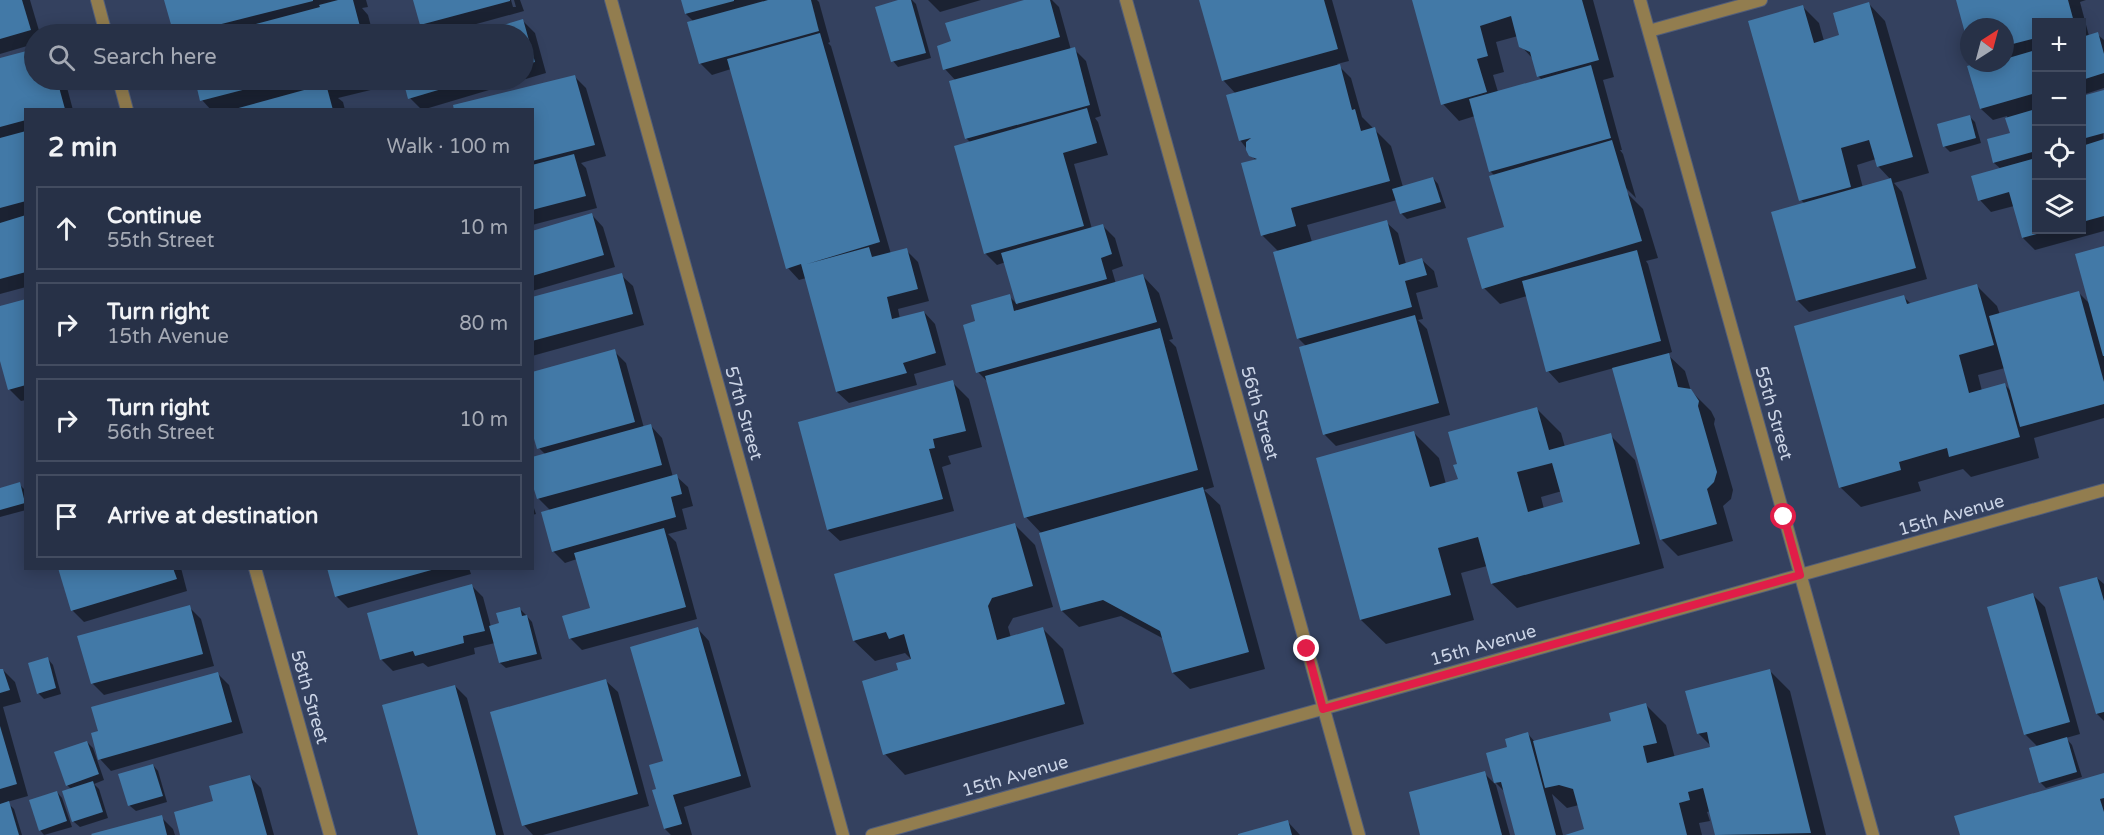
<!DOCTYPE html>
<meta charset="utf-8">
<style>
body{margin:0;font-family:"Varela Round",sans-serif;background:#2f394e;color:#f1f3f6}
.controls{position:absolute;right:18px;top:18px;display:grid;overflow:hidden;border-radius:0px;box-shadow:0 3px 15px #0003}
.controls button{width:54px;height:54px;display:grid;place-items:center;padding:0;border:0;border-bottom:2px solid #434c60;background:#273147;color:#f1f3f6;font:30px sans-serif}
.compass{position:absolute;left:1960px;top:18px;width:54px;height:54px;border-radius:50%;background:#273147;box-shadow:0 3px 15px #0003;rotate:36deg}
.stop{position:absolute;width:18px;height:18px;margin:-14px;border:4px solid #e11d48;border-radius:50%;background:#fff}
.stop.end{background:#e11d48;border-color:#fff;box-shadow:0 2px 6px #0008}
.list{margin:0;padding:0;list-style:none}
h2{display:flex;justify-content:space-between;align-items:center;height:78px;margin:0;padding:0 24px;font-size:26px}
h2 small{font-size:20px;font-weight:400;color:#a4a9b4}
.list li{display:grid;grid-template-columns:39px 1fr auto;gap:18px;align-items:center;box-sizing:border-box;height:84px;margin:0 12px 12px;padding:0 12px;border:2px solid #434c60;border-radius:0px}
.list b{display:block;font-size:22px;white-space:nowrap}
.list p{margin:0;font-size:20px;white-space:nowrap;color:#a4a9b4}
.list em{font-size:20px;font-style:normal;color:#a4a9b4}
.icon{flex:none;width:33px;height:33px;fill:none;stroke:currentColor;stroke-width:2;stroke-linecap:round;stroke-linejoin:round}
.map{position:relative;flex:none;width:2104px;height:835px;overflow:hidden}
.search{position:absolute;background:#273147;box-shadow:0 3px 15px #0003;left:24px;top:24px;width:510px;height:66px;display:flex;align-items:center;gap:15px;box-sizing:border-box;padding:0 21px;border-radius:33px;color:#a4a9b4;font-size:22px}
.panel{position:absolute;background:#273147;box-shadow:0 3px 15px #0003;left:24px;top:108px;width:510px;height:462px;border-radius:0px}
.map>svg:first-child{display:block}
.shadow{fill:#0007;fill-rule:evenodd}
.building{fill:#4279a7;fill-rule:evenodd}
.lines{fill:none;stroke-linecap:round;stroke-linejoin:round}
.lane-casing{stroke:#525e7a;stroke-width:14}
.street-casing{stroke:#525e7a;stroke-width:14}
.lane{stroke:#927d4f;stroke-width:12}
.street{stroke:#927d4f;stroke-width:12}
.route{stroke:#e11d48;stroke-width:8}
.labels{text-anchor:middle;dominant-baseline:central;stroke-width:4.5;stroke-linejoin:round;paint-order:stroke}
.street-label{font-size:18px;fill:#cbd4e6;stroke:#34415f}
</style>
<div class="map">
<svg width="2104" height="835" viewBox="0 0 2104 835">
<rect width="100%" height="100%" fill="#34415f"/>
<!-- shadow -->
<g class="shadow">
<polygon points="0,0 30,0 40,34 34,34 34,44 0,54"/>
<polygon points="166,0 366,0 368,7 362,8 368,15 373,34 180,34 173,27"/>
<polygon points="415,0 511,0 513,7 516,7 514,0 520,0 524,11 440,34 432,34 422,25"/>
<polygon points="683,0 817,0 819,2 830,42 828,43 831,46 891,254 906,250 918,262 929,301 898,309 900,319 924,312 935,324 946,365 914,374 917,385 849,403 837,392 806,278 799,280 788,268 731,69 712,75 700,63 694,22 686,14"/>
<polygon points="903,0 912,0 916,4 931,58 898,67 893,61"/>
<polygon points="928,0 981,0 940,12"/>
<polygon points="1030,0 1052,0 1059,7 1071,50 1074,49 1086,61 1101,116 1095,118 1098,122 1108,155 1074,164 1092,229 1103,226 1115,238 1123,266 1112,270 1116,284 1143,276 1159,293 1173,339 1169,340 1176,347 1214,487 1204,490 1220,505 1265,669 1190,689 1173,673 1164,639 1121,616 1079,627 1062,611 1042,534 1026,517 989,383 978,372 977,322 1009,296 1018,305 1006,262 997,265 985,253 971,143 966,138 956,81 945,69 953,42"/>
<polygon points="1201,0 1332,0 1349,61 1337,64 1351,78 1362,117 1391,146 1403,187 1433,178 1438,184 1446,208 1407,219 1401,213 1397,200 1307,225 1312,242 1386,222 1398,233 1406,264 1422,260 1434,271 1438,287 1416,293 1423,319 1418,320 1427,329 1450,415 1336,446 1325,435 1301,348 1307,347 1298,338 1279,252 1262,235 1256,161 1240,140 1236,94 1223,80"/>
<path d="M 1413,0 L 1593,0 L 1614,77 L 1603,80 L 1622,150 L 1620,150 L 1623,154 L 1636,198 L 1625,187 L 1625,191 L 1643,209 L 1658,258 L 1646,261 L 1648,264 L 1672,352 L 1667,354 L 1685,371 L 1691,391 L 1711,411 L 1715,419 L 1714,424 L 1733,490 L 1731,499 L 1723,506 L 1733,541 L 1678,556 L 1661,539 L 1614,368 L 1559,383 L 1548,371 L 1527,296 L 1500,304 L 1484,288 L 1507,228 L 1495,176 L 1490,171 L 1475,116 L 1459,121 L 1443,104 ZM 1518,36 L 1521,46 L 1533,59 L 1538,76 L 1542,80 L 1498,92 L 1493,75 L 1504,72 L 1496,42 Z"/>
<polygon points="1958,0 2086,0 2080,2 2089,36 2097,34 2104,40 2104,88 2082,95 2082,22 2036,22 2036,230 2082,230 2082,98 2103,92 2104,231 2035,250 2023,238 2014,206 1991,212 1980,200 2001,169 1994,163 1988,140 2011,134 2007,116 1993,120 1981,109 1981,63 2005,63 2005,27 1969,27 1969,41"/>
<path d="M 1869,4 L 1885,21 L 1929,173 L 1894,183 L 1902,192 L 1927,279 L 1809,312 L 1797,300 L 1805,204 L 1801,200 L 1803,7 L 1819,23 L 1824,41 L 1841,36 ZM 1876,159 L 1878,166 L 1891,180 L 1863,188 L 1857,165 Z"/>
<polygon points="523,21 535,33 546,73 422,110 410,98 404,80 524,80 524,34 477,34"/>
<polygon points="34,51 34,80 65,80 73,110 26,110 26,287 0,294 0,60"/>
<polygon points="574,76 586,88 606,156 581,163 586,168 597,208 532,225 532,110"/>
<polygon points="196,80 385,80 387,86 338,98 343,102 345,110 211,110 202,100"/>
<polygon points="1970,117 1975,122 1981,143 1950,152 1944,146"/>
<polygon points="592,215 603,227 615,267 532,291 532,232"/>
<path d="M 2104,247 L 2104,418 L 2034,438 L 2039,458 L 1971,477 L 1963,469 L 1918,482 L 1921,491 L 1861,507 L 1840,487 L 1904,297 L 1911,304 L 1977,286 L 1997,306 L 2000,315 L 2079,293 L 2090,304 ZM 2005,368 L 2011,391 L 2004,384 L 1982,391 L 1978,375 Z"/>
<polygon points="621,275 633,286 644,325 532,356 532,299"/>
<polygon points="26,301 26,400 21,401 9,389 0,355 0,308"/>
<polygon points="614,351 626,363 644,428 651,426 662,438 673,477 676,476 688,487 693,506 682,509 687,529 668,534 676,542 697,619 582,650 570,638 591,610 577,559 565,563 553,551 551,511 538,498 546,455 539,448"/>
<polygon points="952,382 969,399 982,447 948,456 951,464 942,467 954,511 840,541 828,530"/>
<path d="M 1537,409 L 1561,433 L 1565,447 L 1610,435 L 1635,460 L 1664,568 L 1517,608 L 1492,584 L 1487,566 L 1461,573 L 1474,620 L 1386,644 L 1361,620 L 1318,459 L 1414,433 L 1439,458 L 1446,484 L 1459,480 ZM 1562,491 L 1565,504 L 1544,509 L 1541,497 Z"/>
<polygon points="19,484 26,491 26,510 0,517 0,489"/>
<polygon points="532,502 536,514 532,515"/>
<polygon points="1015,525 1035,545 1053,607 1013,618 1008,627 1011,638 1043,629 1063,649 1084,724 905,775 885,754 900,671 912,660 905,653 875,661 854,641"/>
<polygon points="60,568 181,568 187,591 84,622 72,610"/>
<polygon points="329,568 469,568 471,574 348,608 336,596"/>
<polygon points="2097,578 2104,584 2104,721 2097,714"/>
<polygon points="471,585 483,597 491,627 501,624 519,608 525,614 532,622 542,659 506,668 500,663 495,643 474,648 475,654 428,667 423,663 393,671 381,659"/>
<polygon points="2033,595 2045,607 2080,734 2066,738 2072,745 2082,777 2046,788 2040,782 2038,747 2025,734"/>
<polygon points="189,607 201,619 214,666 104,695 92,683"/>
<polygon points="698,629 709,641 751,787 684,807 692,835 671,835 665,829 657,790"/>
<polygon points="48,659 53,665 61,694 44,699 38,693"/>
<polygon points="3,670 15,682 21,702 3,707 28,796 7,802 14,809 22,835 0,835 0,671"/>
<polygon points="1770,671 1790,691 1826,835 1716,835 1710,811 1707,812 1710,821 1699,823 1702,835 1568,835 1586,830 1579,805 1567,808 1552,794 1563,835 1517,835 1506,793 1496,783 1509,748 1528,734 1535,742 1612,722 1646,705 1666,725 1675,758 1713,748 1698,733"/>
<polygon points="217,673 229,685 243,733 111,771 100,759"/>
<polygon points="606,681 618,692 649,806 543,835 533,835 524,825"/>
<polygon points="455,686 467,698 504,835 419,835"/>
<polygon points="87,742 93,748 104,780 94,784 99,789 108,818 80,827 74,822 64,792 72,790 67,785"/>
<polygon points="153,765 158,771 167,802 136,811 130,806 120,775"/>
<polygon points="1484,773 1496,785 1510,835 1422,835"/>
<polygon points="2104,774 2104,835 1962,835"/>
<polygon points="249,776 261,788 274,835 182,835 215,802"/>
<polygon points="57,792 62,798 72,827 44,835 40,830"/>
<polygon points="161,817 173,829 175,835 94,835"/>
<polygon points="1288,822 1300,835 1241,835"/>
</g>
<!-- building -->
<g class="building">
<polygon points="0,0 22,0 31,30 0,39"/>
<polygon points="164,0 313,0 313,1 182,34 180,26 172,28"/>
<polygon points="338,0 353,0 362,34 218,34 320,7 319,5"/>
<polygon points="413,0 510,0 510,1 420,25"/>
<polygon points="681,0 734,0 734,1 685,14"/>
<polygon points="768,0 811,0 819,31 699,64 687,22"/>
<polygon points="898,0 911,0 926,53 891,62 875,7"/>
<polygon points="1024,0 1050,0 1060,37 943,70 937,46 951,41 945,23"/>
<polygon points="1199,0 1324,0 1338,49 1222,81"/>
<polygon points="1412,0 1582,0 1599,60 1537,77 1530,52 1519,47 1511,16 1480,26 1488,56 1477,59 1487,92 1441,105"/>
<polygon points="1956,0 2068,0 2074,22 2036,22 2036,38 2005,46 2005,27 1969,27 1968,44"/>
<polygon points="1869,2 1913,157 1877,167 1869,140 1841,148 1851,187 1799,201 1748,21 1803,5 1814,43 1839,35 1833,13"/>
<polygon points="523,19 535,62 524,65 524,34 474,34"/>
<polygon points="2098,32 2104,54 2104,73 2082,80 2082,37"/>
<polygon points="820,33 880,242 807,264 869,247 872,257 907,248 918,289 887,297 892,319 924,311 936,353 903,363 907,373 836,392 801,264 786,269 727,59"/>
<polygon points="1075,47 1090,105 965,139 949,81"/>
<polygon points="34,49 34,80 57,80 65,109 26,110 26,120 0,127 0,58"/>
<polygon points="2036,50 2036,93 1980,109 1967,66 1977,63 2005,63 2005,59"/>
<polygon points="1340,64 1352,110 1355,109 1361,131 1375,127 1390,181 1291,208 1296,226 1261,236 1241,163 1257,159 1249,156 1246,150 1246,142 1251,138 1239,141 1226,95"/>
<polygon points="1591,65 1611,138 1489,172 1469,99"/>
<polygon points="575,75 595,145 532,161 532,110 454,110 453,105"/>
<polygon points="195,80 281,80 200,101"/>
<polygon points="403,80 472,80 408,99"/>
<polygon points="326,84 333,110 235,110 235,109"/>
<polygon points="2104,90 2104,133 2082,139 2082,96"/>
<polygon points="1087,108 1097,143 1063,153 1084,226 984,254 954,146"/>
<polygon points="2036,109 2036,151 1993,163 1987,139 2010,133 2005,118"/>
<polygon points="1970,115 1976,138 1943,147 1937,124"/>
<polygon points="26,131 26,201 0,208 0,138"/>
<polygon points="2104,139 2104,216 2082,222 2082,146"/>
<polygon points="1612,140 1642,241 1482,289 1467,238 1504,227 1489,176"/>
<polygon points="574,154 586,196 532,210 532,165"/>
<polygon points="2036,158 2036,230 2052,230 2022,238 2009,192 1978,201 1971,176"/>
<polygon points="1433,177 1441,202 1400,214 1392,189"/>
<polygon points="1891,178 1916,268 1796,301 1771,212"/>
<polygon points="592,213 604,255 532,276 532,231"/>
<polygon points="26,215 26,272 0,279 0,223"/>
<polygon points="1387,220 1399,265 1422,258 1427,275 1405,281 1412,307 1297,339 1273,252"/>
<polygon points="1103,224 1112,254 1101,258 1107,279 1016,304 1001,253"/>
<polygon points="2104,246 2104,356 2103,356 2075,254"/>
<polygon points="1637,250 1661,341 1546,372 1522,281"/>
<polygon points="622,273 633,314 532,341 532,297"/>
<polygon points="1143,274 1157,322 976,373 963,325 975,321 971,305 1010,294 1014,311"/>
<polygon points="1977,284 1994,345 1959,355 1969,393 2005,383 2020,437 1949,457 1947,448 1899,462 1901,470 1839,488 1794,326 1904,295 1907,304"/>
<polygon points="2079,291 2104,382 2104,404 2020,427 1989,316"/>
<polygon points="26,299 26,385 8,390 0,361 0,306"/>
<polygon points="1415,315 1439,403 1323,435 1299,347"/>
<polygon points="1160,328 1198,470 1024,518 985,376"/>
<polygon points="615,349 635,422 537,449 532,432 532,372"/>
<polygon points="1669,353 1678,387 1691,389 1699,401 1698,406 1717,472 1714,482 1707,489 1717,524 1660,540 1612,368"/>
<polygon points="953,380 966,431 933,439 935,448 929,449 943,499 827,530 798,422"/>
<path d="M 1537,407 L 1549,450 L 1611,433 L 1640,544 L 1491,584 L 1478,537 L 1438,548 L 1451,595 L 1360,620 L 1316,458 L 1414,431 L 1430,487 L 1458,479 L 1453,465 L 1457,464 L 1448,432 ZM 1552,463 L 1563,502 L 1528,512 L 1517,472 Z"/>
<polygon points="651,424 662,465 537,499 532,483 532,457"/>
<polygon points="677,474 682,494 671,497 676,517 552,552 541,512"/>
<polygon points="20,482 25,503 0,510 0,488"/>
<polygon points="1203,487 1249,652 1172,673 1160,631 1103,600 1061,611 1039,533"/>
<polygon points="1015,523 1033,586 992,598 988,606 997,640 1043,627 1065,704 883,755 862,681 898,670 896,663 911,659 904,634 889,639 886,632 853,641 834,574"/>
<polygon points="664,528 686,607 569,639 562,616 590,608 574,553"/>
<polygon points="58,568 173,568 177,579 71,611"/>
<polygon points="327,568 435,568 435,569 335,597"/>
<polygon points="2097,577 2104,601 2104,712 2096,714 2059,587"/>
<polygon points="472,584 485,631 463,636 464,643 415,656 413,651 380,660 367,613"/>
<polygon points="2033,593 2070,722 2024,735 1987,607"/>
<polygon points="190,605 203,654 91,684 77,636"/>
<polygon points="520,607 522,616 527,615 537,654 499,663 489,626 499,623 496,613"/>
<polygon points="698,627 741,776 673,795 682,824 664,829 652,790 656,789 649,765 663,761 630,647"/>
<polygon points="48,657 56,688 37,694 28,663"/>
<polygon points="0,669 3,669 10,690 0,693"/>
<polygon points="1770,669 1811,833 1715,835 1703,788 1688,792 1690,800 1679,803 1687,835 1565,835 1584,829 1573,789 1559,785 1545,788 1533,741 1611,721 1609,713 1646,703 1657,743 1643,746 1647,763 1710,747 1707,732 1697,734 1685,691"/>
<polygon points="218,672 232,722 98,760 91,733 98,731 91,707"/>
<polygon points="606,679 638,794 522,826 490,712"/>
<polygon points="455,685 476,761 496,835 418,835 403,780 382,705"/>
<polygon points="0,726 17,784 0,789"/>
<polygon points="1528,732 1556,835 1515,835 1501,782 1494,783 1486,753 1507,747 1505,739"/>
<polygon points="2067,737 2077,772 2039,783 2029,748"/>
<polygon points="87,741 99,774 66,786 54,752"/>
<polygon points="153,764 163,796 128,806 118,774"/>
<polygon points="1485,771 1502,835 1420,835 1409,792"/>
<polygon points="2104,773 2104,798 2100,799 2104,812 2104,835 1960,835 1954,816"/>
<polygon points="250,775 267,835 180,835 174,812 213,801 209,786"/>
<polygon points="93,781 103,812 72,822 62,791"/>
<polygon points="57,791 67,821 39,831 29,800"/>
<polygon points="9,801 19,835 0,835 0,804"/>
<polygon points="162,815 167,835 92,835 91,834"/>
<polygon points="1288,820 1292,835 1238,835 1238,834"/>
</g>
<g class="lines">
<defs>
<polyline id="lane" points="1649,31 1761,0"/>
<g id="street">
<polyline points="97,0 106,34"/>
<polyline points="611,0 843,835"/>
<polyline points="1126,0 1359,835"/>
<polyline points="1640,0 1873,835"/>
<polyline points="119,80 127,110"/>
<polyline points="255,568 330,835"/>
<polyline points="872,835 2104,490"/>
</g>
</defs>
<!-- lane casing -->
<use href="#lane" class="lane-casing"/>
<!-- street casing -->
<use href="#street" class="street-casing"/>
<!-- lane -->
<use href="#lane" class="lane"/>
<!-- street -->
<use href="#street" class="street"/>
</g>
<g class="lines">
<!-- route -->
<polyline class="route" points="1307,649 1323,709 1800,575 1784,517"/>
</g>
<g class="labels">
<!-- street labels -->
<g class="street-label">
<text transform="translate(744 413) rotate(74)">57th Street</text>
<text transform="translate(1260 413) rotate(74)">56th Street</text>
<text transform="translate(1774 413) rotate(74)">55th Street</text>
<text transform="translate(1951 515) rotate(-16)">15th Avenue</text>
<text transform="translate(1483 645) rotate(-16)">15th Avenue</text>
<text transform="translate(310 697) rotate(74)">58th Street</text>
<text transform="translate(1015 776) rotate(-16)">15th Avenue</text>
</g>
</g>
</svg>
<div class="controls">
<button>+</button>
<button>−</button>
<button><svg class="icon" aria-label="locate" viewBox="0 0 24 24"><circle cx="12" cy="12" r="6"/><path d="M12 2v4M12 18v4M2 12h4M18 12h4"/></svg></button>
<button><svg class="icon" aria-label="layers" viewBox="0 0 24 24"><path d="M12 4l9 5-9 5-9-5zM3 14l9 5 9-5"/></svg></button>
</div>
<svg class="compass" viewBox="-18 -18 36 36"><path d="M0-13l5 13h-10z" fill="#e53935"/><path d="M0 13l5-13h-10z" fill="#a4a9b4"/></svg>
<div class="stop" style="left:1784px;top:517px"></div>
<div class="stop end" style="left:1307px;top:649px"></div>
<div class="search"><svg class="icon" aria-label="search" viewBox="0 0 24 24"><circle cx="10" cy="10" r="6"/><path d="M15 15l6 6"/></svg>Search here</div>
<section class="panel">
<h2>2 min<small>Walk · 100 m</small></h2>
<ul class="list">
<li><svg class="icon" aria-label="ahead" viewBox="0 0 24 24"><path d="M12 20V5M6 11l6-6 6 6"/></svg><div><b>Continue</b><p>55th Street</p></div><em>10 m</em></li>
<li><svg class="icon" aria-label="right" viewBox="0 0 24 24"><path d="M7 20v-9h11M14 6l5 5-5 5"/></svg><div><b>Turn right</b><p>15th Avenue</p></div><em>80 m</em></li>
<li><svg class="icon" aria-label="right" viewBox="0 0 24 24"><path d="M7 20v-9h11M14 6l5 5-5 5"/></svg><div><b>Turn right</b><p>56th Street</p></div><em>10 m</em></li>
<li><svg class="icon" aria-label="arrive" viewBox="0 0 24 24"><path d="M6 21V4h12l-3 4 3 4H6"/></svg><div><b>Arrive at destination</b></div></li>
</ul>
</section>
</div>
